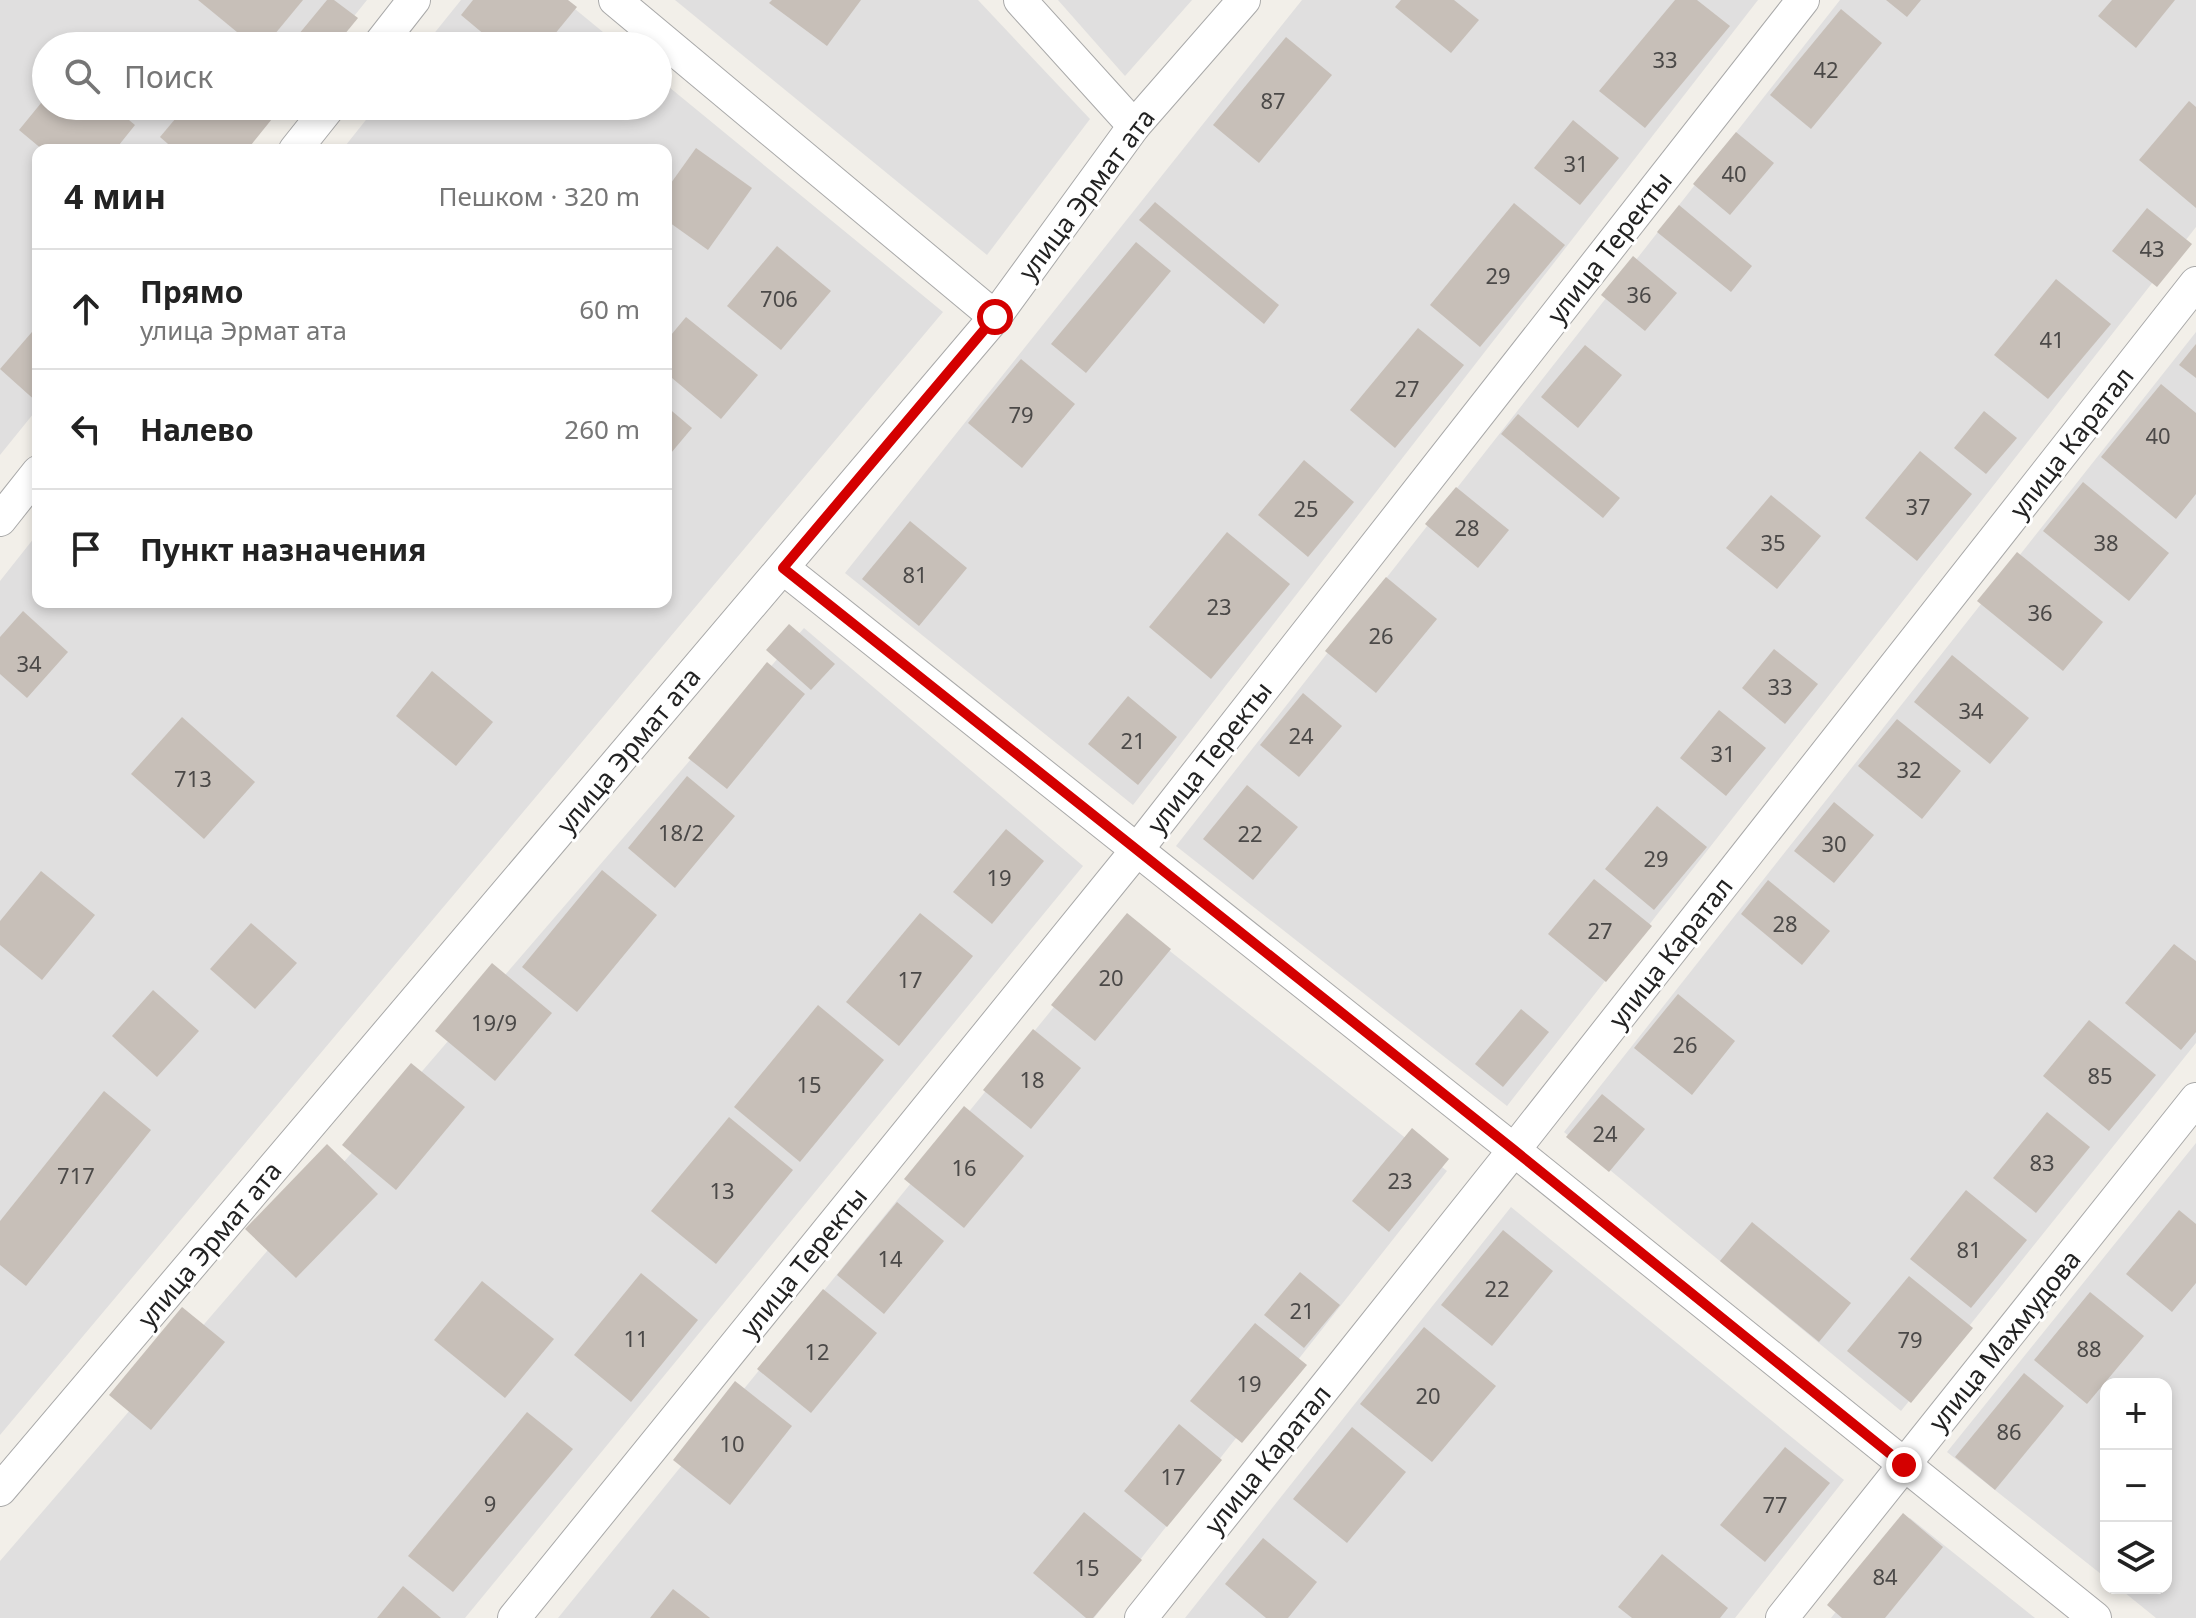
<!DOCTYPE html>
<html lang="ru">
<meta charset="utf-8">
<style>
body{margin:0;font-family:"Noto Sans",sans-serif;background:#f2f2f2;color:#222}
.controls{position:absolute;right:24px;bottom:24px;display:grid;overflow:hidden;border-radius:16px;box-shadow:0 4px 12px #0003}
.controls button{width:72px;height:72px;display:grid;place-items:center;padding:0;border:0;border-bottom:2px solid #e0e0e0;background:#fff;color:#222;font:40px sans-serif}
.stop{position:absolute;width:24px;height:24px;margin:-18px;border:6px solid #d40000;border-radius:50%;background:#fff}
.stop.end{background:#d40000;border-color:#fff;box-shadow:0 2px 8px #0008}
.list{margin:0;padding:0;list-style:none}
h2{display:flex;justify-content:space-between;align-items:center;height:104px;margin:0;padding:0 32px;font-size:34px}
h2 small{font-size:26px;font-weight:400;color:#767676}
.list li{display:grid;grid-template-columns:52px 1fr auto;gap:24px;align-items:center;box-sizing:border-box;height:120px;padding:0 32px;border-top:2px solid #e0e0e0}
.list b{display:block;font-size:30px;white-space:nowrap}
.list p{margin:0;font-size:26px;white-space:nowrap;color:#767676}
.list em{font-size:26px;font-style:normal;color:#767676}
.icon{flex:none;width:44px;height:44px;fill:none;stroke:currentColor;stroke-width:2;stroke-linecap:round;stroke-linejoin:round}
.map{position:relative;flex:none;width:2196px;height:1618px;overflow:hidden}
.search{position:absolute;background:#fff;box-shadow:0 4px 12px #0003;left:32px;top:32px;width:640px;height:88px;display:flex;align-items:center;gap:20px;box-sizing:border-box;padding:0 28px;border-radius:44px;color:#767676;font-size:30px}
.panel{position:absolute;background:#fff;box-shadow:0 4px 12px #0003;left:32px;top:144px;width:640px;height:464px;border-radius:16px}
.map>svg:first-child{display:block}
.residential{fill:#e0dfdf}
.building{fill:#c7bfb8}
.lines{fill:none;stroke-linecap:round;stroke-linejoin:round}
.street-casing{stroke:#a9a9a9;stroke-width:34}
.street{stroke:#fff;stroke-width:32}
.route{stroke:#d40000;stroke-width:10}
.labels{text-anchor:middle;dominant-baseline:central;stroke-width:6;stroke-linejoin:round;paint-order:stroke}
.number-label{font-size:22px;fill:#4b4948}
.street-label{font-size:26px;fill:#222;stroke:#fff}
</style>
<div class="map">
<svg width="2196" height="1618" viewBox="0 0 2196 1618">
<rect width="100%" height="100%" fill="#f2efe9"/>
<!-- residential -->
<g class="residential">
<polygon points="0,0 367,0 330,46 46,46 46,106 281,106 246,150 38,150 38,408 0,455"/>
<polygon points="461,0 564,0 620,46 424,46"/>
<polygon points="675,0 978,0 1090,119 987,255"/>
<polygon points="1058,0 1192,0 1125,76"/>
<polygon points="1302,0 1758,0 1133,805 845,573"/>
<polygon points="1840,0 2196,0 2196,227 1507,1106 1176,846"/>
<polygon points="658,78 943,312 0,1435 0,581 38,533 38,602 666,602 666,150 342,150 377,106 658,106"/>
<polygon points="2196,332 2196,1043 1901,1411 1564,1132"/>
<polygon points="804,628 1083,866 465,1618 0,1618 0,1561"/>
<polygon points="1127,917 1447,1171 1094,1618 558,1618"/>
<polygon points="2196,1143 2196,1618 2156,1618 2119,1588 2166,1588 2166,1384 2106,1384 2106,1578 1947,1452"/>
<polygon points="1511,1207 1844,1480 1735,1618 1185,1618"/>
<polygon points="1910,1518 2035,1618 1831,1618"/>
</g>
<!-- building -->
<g class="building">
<polygon points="198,0 303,0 265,46 254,46"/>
<polygon points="327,0 334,0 358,18 335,46 289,46"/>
<polygon points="473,0 568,0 577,7 545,46 498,46 461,15"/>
<polygon points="772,0 861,0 827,46 769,3"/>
<polygon points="1401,0 1454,0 1479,20 1451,53 1395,7"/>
<polygon points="1675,0 1697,0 1730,26 1645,128 1599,91"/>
<polygon points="1886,0 1921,0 1907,17"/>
<polygon points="2112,0 2175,0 2136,48 2098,16"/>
<polygon points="1841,9 1882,43 1811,129 1770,95"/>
<polygon points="1286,37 1332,75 1259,163 1213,125"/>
<polygon points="46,97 46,106 112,106 135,125 115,150 43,150 19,130"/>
<polygon points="2189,101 2196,107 2196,208 2139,160"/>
<polygon points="186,106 276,106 280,109 247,150 175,150 160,137"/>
<polygon points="1573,120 1619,158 1580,205 1534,168"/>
<polygon points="1736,132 1774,163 1730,215 1693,184"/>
<polygon points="696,148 752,188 708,250 666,220 666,190"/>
<polygon points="1155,202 1279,305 1264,324 1139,220"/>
<polygon points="1514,203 1565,245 1480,347 1430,305"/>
<polygon points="1679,205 1752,266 1731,292 1657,232"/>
<polygon points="2147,208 2192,244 2157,287 2112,251"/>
<polygon points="1136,242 1171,271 1086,373 1051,344"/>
<polygon points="777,246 831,291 781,350 727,306"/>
<polygon points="1633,256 1677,293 1645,331 1601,295"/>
<polygon points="2056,279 2111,324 2048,399 1994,355"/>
<polygon points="686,317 758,375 721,419 666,373 666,341"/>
<polygon points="38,325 38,403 0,369"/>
<polygon points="1418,328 1464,365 1395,448 1350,410"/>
<polygon points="2196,344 2196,378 2179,365"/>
<polygon points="1585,345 1622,375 1578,428 1541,397"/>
<polygon points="1021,359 1075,404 1022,468 968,423"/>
<polygon points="2161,384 2196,413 2196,494 2176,519 2101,457"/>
<polygon points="666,406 692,428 666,459"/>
<polygon points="1984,411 2017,438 1986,474 1954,448"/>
<polygon points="1518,414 1620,498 1603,518 1501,434"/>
<polygon points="1920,451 1972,494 1917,561 1865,518"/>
<polygon points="1304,460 1354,502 1308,557 1258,515"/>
<polygon points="2083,482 2169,553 2129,601 2043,531"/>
<polygon points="1456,487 1509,530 1478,568 1425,524"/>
<polygon points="1771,495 1821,536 1777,589 1726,548"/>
<polygon points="910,521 967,568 919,626 862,579"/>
<polygon points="1227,532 1290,584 1211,679 1149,627"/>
<polygon points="2017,552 2103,622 2063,671 1977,601"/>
<polygon points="1386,577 1437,619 1376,693 1325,651"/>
<polygon points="23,611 68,652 27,698 0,674 0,637"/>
<polygon points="789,624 835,664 811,690 766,650"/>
<polygon points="1774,649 1818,684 1785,724 1742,688"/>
<polygon points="1952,655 2029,718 1990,764 1914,702"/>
<polygon points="767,662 805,694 727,789 688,758"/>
<polygon points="432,671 493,722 456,766 396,716"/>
<polygon points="1303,693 1342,726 1299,777 1260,745"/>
<polygon points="1128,696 1177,737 1138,785 1088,744"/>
<polygon points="1719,710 1766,748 1726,796 1680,758"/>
<polygon points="182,717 255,782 204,839 131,774"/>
<polygon points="1897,719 1961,771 1922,819 1858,766"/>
<polygon points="687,776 735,816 675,888 628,848"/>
<polygon points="1247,785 1298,827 1253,880 1203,839"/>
<polygon points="1834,802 1874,835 1834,883 1794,851"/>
<polygon points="1657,806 1707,847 1654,910 1605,869"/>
<polygon points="1006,829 1044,861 992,924 953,892"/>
<polygon points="602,870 657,915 577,1012 522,967"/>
<polygon points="41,871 95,915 42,980 0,945 0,921"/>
<polygon points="1594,879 1652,926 1606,982 1548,934"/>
<polygon points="1768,880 1830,931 1802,965 1741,914"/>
<polygon points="920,913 973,956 899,1046 846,1002"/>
<polygon points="1127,913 1171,949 1095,1041 1051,1005"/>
<polygon points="251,923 297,963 255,1009 210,969"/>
<polygon points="2174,944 2196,961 2196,1032 2181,1050 2125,1003"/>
<polygon points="492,963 552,1013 495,1081 435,1031"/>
<polygon points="153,990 199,1031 157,1077 112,1036"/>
<polygon points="1678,994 1735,1041 1692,1095 1634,1048"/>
<polygon points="818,1005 884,1060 800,1162 734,1107"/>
<polygon points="1521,1009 1549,1032 1503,1087 1475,1064"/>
<polygon points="2089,1020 2156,1075 2109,1131 2043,1076"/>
<polygon points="1033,1029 1081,1068 1031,1129 983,1090"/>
<polygon points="411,1063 465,1107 396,1190 342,1145"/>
<polygon points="104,1091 151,1130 26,1286 0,1265 0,1221"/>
<polygon points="1602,1094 1645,1129 1609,1172 1566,1137"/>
<polygon points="964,1106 1024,1156 964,1228 904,1179"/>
<polygon points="2047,1112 2090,1147 2036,1213 1993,1178"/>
<polygon points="729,1117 793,1170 716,1264 651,1211"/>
<polygon points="1412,1128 1449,1159 1389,1232 1352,1201"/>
<polygon points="327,1144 378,1194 296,1278 245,1229"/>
<polygon points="1966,1190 2027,1240 1971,1308 1910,1259"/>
<polygon points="897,1202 944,1241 884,1314 837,1275"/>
<polygon points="2179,1210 2196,1224 2196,1283 2172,1312 2126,1274"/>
<polygon points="1752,1222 1851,1303 1819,1342 1720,1261"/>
<polygon points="1503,1230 1553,1271 1492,1346 1441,1305"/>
<polygon points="1300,1272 1340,1305 1304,1348 1264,1315"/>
<polygon points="641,1273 698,1320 631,1402 574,1355"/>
<polygon points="1909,1276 1973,1328 1911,1403 1847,1351"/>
<polygon points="482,1281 554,1339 505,1398 434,1340"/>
<polygon points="823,1289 877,1333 811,1413 757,1369"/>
<polygon points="2090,1292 2144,1336 2087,1404 2034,1360"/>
<polygon points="182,1307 225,1342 151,1430 109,1395"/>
<polygon points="1255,1323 1307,1365 1242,1443 1190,1401"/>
<polygon points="1424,1327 1496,1386 1432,1462 1360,1404"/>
<polygon points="2024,1373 2064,1406 1995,1490 1955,1457"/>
<polygon points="735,1381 792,1426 730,1505 673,1460"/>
<polygon points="527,1412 573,1449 453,1592 408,1556"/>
<polygon points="1179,1424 1222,1460 1167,1527 1124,1491"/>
<polygon points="1352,1427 1406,1472 1347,1543 1293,1499"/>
<polygon points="1785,1447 1830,1483 1765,1562 1720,1525"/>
<polygon points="1084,1512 1142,1560 1093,1618 1086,1618 1033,1573"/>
<polygon points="1903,1513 1943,1547 1885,1618 1842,1618 1827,1605"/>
<polygon points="1263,1538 1317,1582 1288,1618 1266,1618 1225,1584"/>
<polygon points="1662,1554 1728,1608 1720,1618 1632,1618 1618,1607"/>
<polygon points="403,1586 441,1618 377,1618"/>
<polygon points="673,1589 710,1618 650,1618"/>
</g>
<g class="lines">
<defs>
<g id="street">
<polyline points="615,0 995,317"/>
<polyline points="1020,0 1134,126"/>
<polyline points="378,46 414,0"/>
<polyline points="295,150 330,106"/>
<polyline points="0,520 38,472"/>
<polyline points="783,568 1514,1150 2095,1618"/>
<polyline points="0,1490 995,317 1134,126 1244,0"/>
<polyline points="514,1618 1136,851 1803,0"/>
<polyline points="1141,1618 1514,1150 2196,283"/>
<polyline points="1782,1618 2196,1099"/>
</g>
</defs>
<!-- street casing -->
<use href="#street" class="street-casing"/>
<!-- street -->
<use href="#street" class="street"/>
</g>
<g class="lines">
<!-- route -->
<polyline class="route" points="995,317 783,568 1514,1150 1904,1465"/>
</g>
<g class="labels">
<!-- number labels -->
<g class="number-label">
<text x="1665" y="59">33</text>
<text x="1826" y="69">42</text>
<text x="1273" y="100">87</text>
<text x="1576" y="163">31</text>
<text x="1734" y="173">40</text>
<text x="2152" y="248">43</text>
<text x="1498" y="275">29</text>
<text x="1639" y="294">36</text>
<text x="779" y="298">706</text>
<text x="2052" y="339">41</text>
<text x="1407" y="388">27</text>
<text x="1021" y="414">79</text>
<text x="2158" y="435">40</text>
<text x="1918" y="506">37</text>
<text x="1306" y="508">25</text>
<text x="1467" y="527">28</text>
<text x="1773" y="542">35</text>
<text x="2106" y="542">38</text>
<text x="915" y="574">81</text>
<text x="1219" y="606">23</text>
<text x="2040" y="612">36</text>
<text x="1381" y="635">26</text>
<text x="29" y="663">34</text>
<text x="1780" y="686">33</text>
<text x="1971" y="710">34</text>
<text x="1301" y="735">24</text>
<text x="1133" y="740">21</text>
<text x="1723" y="753">31</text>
<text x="1909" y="769">32</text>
<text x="193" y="778">713</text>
<text x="681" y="832">18/2</text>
<text x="1250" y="833">22</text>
<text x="1834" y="843">30</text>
<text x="1656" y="858">29</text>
<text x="999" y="877">19</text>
<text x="1785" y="923">28</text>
<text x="1600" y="930">27</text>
<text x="1111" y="977">20</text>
<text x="910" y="979">17</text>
<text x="494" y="1022">19/9</text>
<text x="1685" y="1044">26</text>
<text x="2100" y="1075">85</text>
<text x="1032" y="1079">18</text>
<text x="809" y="1084">15</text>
<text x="1605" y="1133">24</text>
<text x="2042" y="1162">83</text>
<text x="964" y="1167">16</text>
<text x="76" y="1175">717</text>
<text x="1400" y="1180">23</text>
<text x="722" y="1190">13</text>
<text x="1969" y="1249">81</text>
<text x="890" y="1258">14</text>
<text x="1497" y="1288">22</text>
<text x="1302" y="1310">21</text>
<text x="636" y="1338">11</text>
<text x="1910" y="1339">79</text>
<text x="2089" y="1348">88</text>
<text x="817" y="1351">12</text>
<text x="1249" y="1383">19</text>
<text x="1428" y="1395">20</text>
<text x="2009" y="1431">86</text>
<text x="732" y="1443">10</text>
<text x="1173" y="1476">17</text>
<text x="490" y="1503">9</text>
<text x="1775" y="1504">77</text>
<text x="1087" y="1567">15</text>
<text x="1885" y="1576">84</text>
</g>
<!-- street labels -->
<g class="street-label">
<text transform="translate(1086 194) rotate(-53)">улица Эрмат ата</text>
<text transform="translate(1609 247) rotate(-52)">улица Теректы</text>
<text transform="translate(2071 442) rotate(-52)">улица Каратал</text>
<text transform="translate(628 750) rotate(-50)">улица Эрмат ата</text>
<text transform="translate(1209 757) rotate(-52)">улица Теректы</text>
<text transform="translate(1670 952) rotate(-52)">улица Каратал</text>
<text transform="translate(209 1244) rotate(-50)">улица Эрмат ата</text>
<text transform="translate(803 1262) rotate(-51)">улица Теректы</text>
<text transform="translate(2004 1340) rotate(-51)">улица Махмудова</text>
<text transform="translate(1267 1459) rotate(-51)">улица Каратал</text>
</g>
</g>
</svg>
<div class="controls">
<button>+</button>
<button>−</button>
<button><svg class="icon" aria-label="layers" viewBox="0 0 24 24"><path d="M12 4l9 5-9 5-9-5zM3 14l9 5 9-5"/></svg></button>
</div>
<div class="stop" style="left:995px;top:317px"></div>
<div class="stop end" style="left:1904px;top:1465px"></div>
<div class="search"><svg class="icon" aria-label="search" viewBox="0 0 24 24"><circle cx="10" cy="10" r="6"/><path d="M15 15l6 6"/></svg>Поиск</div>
<section class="panel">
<h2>4 мин<small>Пешком · 320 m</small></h2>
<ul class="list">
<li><svg class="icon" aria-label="ahead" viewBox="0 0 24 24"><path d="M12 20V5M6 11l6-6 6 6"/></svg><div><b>Прямо</b><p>улица Эрмат ата</p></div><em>60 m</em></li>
<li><svg class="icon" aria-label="left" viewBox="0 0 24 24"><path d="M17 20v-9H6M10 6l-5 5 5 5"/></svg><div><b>Налево</b></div><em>260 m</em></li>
<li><svg class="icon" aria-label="arrive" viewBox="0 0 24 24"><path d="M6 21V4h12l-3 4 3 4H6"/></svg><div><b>Пункт назначения</b></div></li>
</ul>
</section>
</div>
